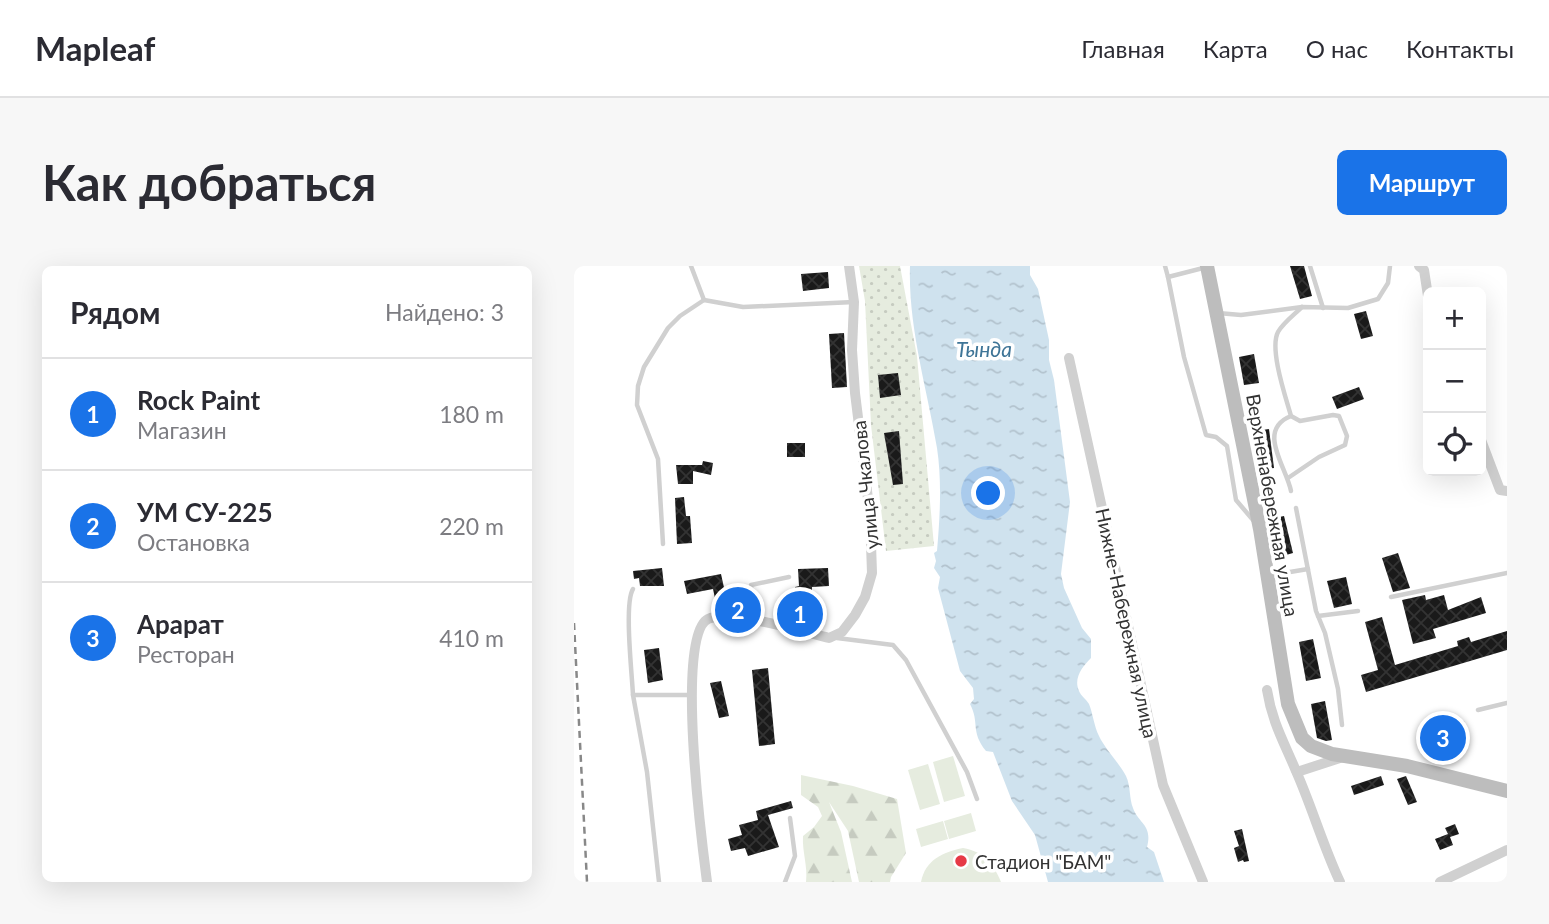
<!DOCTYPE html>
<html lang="ru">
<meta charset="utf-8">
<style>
body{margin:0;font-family:Lato,sans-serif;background:#f7f7f7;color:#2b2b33}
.controls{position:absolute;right:21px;top:21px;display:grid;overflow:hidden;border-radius:10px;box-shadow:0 7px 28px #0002}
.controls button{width:63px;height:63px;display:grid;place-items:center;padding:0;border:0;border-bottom:2px solid #e1e1e2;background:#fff;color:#2b2b33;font:35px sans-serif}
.you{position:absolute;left:415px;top:228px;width:24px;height:24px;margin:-18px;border:5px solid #fff;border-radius:50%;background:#1a73e8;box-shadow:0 0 0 10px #1a73e833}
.badge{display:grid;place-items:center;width:46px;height:46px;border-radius:50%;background:#1a73e8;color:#fff;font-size:23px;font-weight:700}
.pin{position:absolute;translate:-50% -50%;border:4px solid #fff;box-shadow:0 2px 7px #0006}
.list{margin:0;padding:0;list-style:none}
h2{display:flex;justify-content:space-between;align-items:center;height:91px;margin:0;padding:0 28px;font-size:30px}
h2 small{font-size:23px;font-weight:400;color:#7c7c81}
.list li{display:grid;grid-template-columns:46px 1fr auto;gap:21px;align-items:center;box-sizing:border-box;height:112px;padding:0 28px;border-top:2px solid #e1e1e2}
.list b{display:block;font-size:26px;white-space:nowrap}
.list p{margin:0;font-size:23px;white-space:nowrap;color:#7c7c81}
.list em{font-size:23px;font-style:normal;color:#7c7c81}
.icon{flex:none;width:38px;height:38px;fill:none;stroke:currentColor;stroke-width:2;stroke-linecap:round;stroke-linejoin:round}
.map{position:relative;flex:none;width:933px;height:616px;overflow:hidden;border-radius:10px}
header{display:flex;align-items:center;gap:42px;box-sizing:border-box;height:98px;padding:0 35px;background:#fff;border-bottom:2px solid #e1e1e2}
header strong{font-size:33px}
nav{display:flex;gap:38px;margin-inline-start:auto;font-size:24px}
.intro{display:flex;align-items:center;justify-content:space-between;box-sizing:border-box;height:168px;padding:0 42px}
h1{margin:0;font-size:49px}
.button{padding:18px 32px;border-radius:10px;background:#1a73e8;color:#fff;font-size:24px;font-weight:700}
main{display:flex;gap:42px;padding:0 42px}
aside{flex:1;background:#fff;border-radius:10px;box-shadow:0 7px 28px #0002}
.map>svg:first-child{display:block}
.grass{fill:#e6ecdf}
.forest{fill:url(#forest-firs)}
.park{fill:url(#park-dots)}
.water{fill:url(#water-ripples)}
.building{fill:url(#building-cross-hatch)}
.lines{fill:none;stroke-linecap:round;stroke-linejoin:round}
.lane{stroke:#d0d0d0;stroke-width:4.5}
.street{stroke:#d0d0d0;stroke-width:10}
.secondary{stroke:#bdbdbd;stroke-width:14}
.rail{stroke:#888;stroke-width:2.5;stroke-dasharray:7 5;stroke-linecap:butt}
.poi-dot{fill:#e63946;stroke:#fff;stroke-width:2.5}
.labels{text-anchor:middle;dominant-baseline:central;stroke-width:7;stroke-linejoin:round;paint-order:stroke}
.street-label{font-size:19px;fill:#333;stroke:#fff}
.poi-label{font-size:19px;fill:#333;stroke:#fff;text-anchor:start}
.water-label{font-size:21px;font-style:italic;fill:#3f7597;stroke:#fff}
</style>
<header>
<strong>Mapleaf</strong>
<nav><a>Главная</a><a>Карта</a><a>О нас</a><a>Контакты</a></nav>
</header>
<div class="intro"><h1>Как добраться</h1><a class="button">Маршрут</a></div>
<main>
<aside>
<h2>Рядом<small>Найдено: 3</small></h2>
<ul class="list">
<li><span class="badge">1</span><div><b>Rock Paint</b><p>Магазин</p></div><em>180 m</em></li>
<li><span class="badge">2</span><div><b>УМ СУ-225</b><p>Остановка</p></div><em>220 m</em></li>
<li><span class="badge">3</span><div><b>Арарат</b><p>Ресторан</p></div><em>410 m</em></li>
</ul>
</aside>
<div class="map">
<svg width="933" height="616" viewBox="0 0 933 616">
<defs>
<pattern id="forest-firs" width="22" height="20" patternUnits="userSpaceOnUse" patternTransform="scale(1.75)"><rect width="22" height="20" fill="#e6ecdf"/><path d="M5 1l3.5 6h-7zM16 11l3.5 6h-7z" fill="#c6cbc0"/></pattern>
<pattern id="park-dots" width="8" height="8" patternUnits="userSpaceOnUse" patternTransform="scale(1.75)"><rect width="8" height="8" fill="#e6ecdf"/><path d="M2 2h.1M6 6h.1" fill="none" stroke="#c6cbc0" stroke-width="1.8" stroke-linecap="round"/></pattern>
<pattern id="water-ripples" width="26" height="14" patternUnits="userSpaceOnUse" patternTransform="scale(1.75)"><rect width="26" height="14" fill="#cfe2ee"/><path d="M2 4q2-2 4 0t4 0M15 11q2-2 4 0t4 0" fill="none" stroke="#b2c2cd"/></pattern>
<pattern id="building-cross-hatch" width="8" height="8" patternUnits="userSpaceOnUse" patternTransform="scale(1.75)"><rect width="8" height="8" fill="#1a1a1a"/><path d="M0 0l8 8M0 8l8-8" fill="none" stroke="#333"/></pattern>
</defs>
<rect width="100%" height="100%" fill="#fff"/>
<!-- grass -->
<g class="grass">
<polygon points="379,490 391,530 370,536 359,496"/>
<polygon points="354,498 366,538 346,544 334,504"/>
<polygon points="397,547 402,565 375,573 370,555"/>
<polygon points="369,555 374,573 347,581 342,563"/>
<path d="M 389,582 C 410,586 419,597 427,616 L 347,616 C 351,594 369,586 389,582 Z"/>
</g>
<!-- forest -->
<path class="forest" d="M 227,509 L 279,520 L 323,533 L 332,587 L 317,611 L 316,616 L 285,616 L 274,565 L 255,536 L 267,566 L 278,616 L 232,616 C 234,600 228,586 229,570 L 240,561 L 248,550 L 244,541 L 227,529 Z"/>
<!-- park -->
<polygon class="park" points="285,0 326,0 343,90 360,280 312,285 297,159 291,35"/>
<!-- water -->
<path class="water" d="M 336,0 L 456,0 L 456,9 L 464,23 L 475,74 L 475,94 L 480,114 L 496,236 L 487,308 L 490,322 L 508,362 L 517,373 L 517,392 C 509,400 499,412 505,425 C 507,430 512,433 515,438 C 519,448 520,460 525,470 C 531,483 546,498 552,510 C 557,521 555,532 559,542 C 564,557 579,559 573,581 L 580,586 L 590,616 L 474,616 L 461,569 L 438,535 L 419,486 L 412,485 C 396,465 406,457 396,438 L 400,433 L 399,422 L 386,405 L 364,322 L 366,311 L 360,302 L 362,295 L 360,287 L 363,285 C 366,251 368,215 363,182 C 353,122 334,61 336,0 Z"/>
<!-- building -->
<g class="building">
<polygon points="716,0 730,0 738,30 726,33"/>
<polygon points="254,6 255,22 229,25 227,8"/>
<polygon points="792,45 799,70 787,73 780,48"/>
<polygon points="270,67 273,121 258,122 255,68"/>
<polygon points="680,88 685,117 670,119 665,91"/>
<polygon points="324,107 327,129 306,132 304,109"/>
<polygon points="785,121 790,133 763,143 758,131"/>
<polygon points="695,163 700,202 687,204 681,165"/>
<polygon points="325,165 329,218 319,219 310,167"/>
<rect x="213" y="177" width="18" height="14"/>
<polygon points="129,195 139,197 137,209 119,205 119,218 104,218 102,199 128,199"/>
<polygon points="110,231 112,250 116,250 118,277 103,278 101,232"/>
<polygon points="710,250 719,287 705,291 696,253"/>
<polygon points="824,287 836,322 819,326 808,292"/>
<polygon points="88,302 90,320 66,320 65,312 60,313 59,305"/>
<polygon points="254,302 255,320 238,321 238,352 208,349 208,333 221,332 221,321 225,320 224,303"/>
<polygon points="147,308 153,335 142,337 139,323 113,328 110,315"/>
<polygon points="772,311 778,338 760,342 753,315"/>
<polygon points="851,329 852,334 870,329 874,344 907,331 912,347 859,363 862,372 839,378 828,334"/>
<polygon points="808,351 821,399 884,380 883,375 895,371 897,376 933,365 933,384 792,426 787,409 804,404 791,356"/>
<polygon points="739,373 747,412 732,415 725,376"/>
<polygon points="85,382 89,414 74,417 70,384"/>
<polygon points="194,402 201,478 185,480 178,404"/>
<polygon points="147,415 155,450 145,452 136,417"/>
<polygon points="751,435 758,474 752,475 743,472 737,438"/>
<polygon points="890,455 893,484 848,489 845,460"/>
<polygon points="807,510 810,519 780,529 777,520"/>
<polygon points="832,510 843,536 834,539 823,513"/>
<polygon points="217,535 219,542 194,549 205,581 174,590 171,582 157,585 154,573 168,569 165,559 184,554 182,545"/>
<polygon points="881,558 885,568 876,571 879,579 866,584 861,573 874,568 871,562"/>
<polygon points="668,563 675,595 670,596 669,594 664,596 660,582 665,580 660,565"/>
</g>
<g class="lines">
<!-- lane -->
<g class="lane">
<polyline points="117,0 130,34 169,41 280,36"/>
<polyline points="591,0 594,11 629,2"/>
<polyline points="736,0 749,42"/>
<polyline points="594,11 610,91 632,169 642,171 653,180 662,234 679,254"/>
<polyline points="644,47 667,49 728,41 774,42 804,33 814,17 816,0"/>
<path d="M 714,212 L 745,191 L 771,179 L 773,170 L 765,150 L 759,149 L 726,155 L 717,150 C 712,132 695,83 704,66 C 709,57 721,48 728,41"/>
<path d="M 717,225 C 712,200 682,164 717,150"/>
<polyline points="722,242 742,345 751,367 764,423 768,459"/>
<polyline points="89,278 84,193 63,139 64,120 70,101 94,62 106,50 130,34"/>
<polyline points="698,309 734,303"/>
<path d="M 59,323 C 50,337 58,408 59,429 L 118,429"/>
<polyline points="817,331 933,307"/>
<polyline points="744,350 784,345"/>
<polyline points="178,352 177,319 215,311"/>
<polyline points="263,372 319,379 332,394 393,506 403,533"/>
<polyline points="59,429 73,506 85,616"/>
<polyline points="904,444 933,437"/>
<polyline points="211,616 221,590 216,552"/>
</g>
<!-- street -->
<g class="street">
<polyline points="845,0 850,4 854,30"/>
<polyline points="495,92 589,519 629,616"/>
<polyline points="907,174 926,224 933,225"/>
<path d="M 693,424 C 698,456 710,476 722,505 C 738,541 749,580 766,616"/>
<polyline points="723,506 769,491"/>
<path d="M 133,616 C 128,578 101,369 134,353 C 156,343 230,366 255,372 L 268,366 L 281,349 L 291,331 L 298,307 L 296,249 L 281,127 L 278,84 L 280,36 L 275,0"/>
<polyline points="866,616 933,584"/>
</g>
<!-- secondary -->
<polyline class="secondary" points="633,0 686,263 714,438 728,472 737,480 758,488 833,500 933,525"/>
<!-- rail -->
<polyline class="rail" points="0,357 13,616"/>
</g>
<!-- markers -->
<circle class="poi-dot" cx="387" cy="595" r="7"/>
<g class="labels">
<!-- street labels -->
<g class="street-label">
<text transform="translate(291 219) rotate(-96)">улица Чкалова</text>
<text transform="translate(699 239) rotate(80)">Верхненабережная улица</text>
<text transform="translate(553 357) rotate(78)">Нижне-Набережная улица</text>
</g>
<!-- poi labels -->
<g class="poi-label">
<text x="401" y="595">Стадион "БАМ"</text>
</g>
<!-- water labels -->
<g class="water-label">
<text x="410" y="82">Тында</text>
</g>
</g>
</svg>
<div class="controls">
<button>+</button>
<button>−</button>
<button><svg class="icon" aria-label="locate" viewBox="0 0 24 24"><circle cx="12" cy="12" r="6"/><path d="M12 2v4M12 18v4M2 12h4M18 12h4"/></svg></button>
</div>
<div class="you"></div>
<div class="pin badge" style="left:226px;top:348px">1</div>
<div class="pin badge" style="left:164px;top:344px">2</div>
<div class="pin badge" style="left:869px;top:472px">3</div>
</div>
</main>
